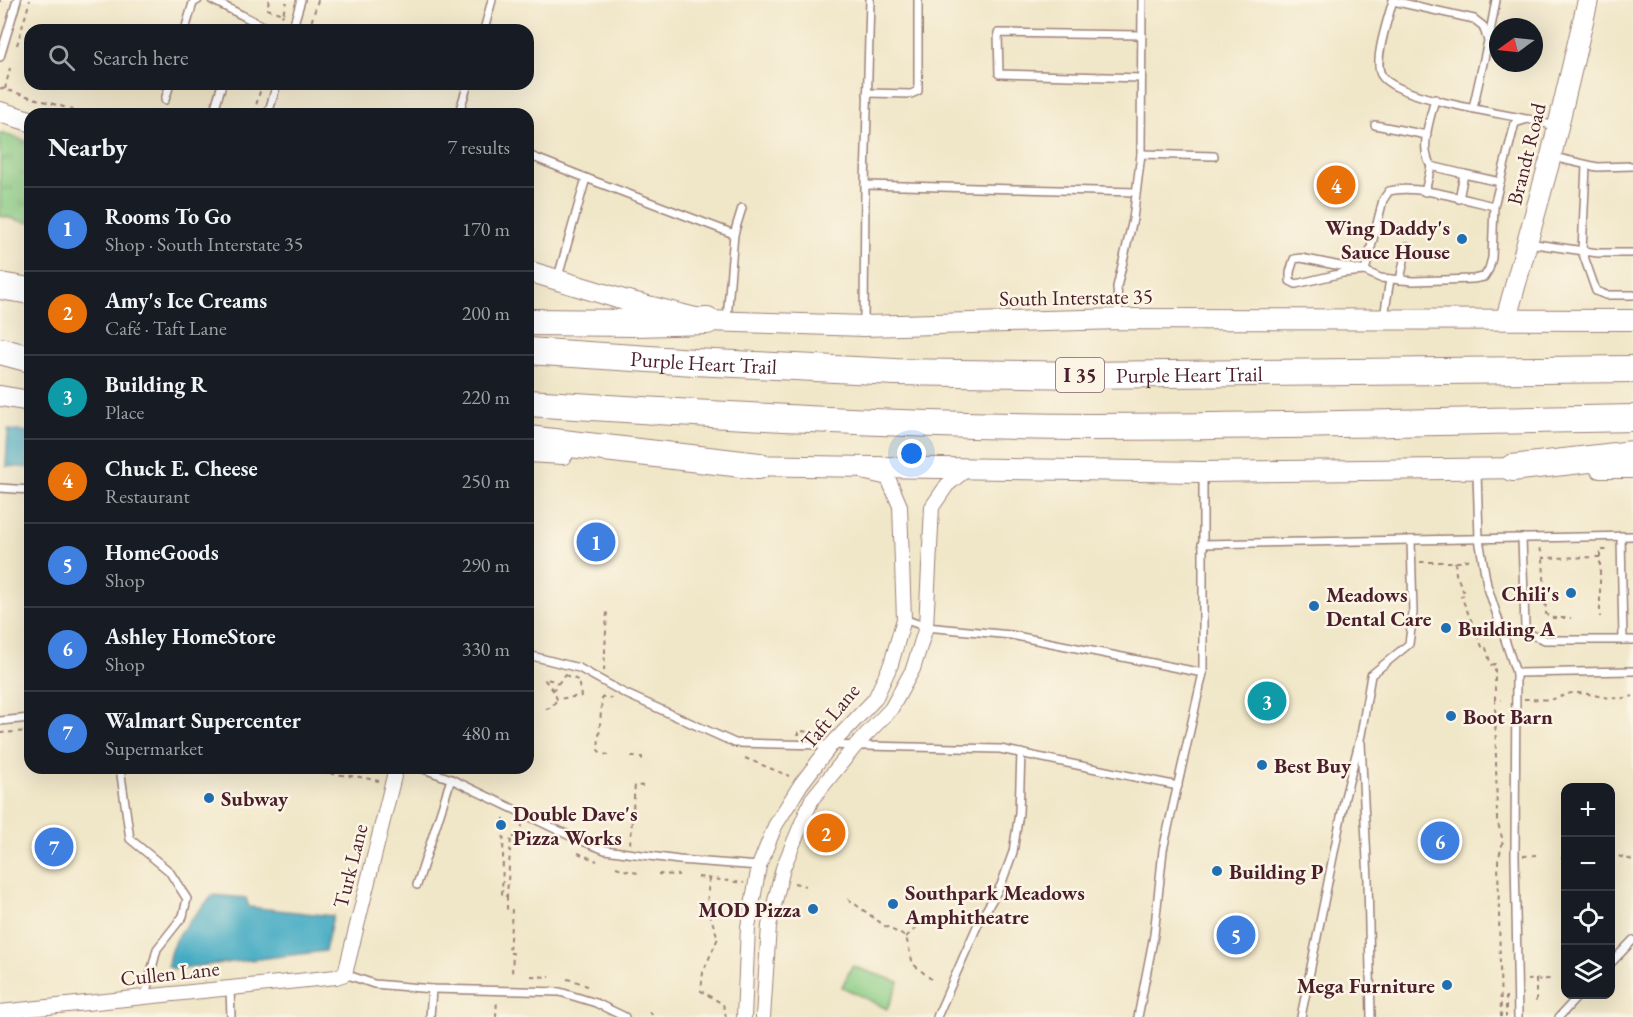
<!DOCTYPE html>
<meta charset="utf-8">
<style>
body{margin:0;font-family:"EB Garamond",serif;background:#242831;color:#f1f3f6}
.controls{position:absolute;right:18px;bottom:18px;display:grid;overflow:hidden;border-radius:12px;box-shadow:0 6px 24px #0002}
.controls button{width:54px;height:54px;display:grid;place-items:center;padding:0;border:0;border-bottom:2px solid #363941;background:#171b24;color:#f1f3f6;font:30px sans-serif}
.compass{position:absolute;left:1489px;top:18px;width:54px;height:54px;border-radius:50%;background:#171b24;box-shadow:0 6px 24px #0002;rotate:255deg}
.you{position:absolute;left:912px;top:454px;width:21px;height:21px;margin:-15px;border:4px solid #fff;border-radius:50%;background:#1a73e8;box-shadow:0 0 0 9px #1a73e833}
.badge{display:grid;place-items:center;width:39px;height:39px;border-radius:50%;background:#d93025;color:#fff;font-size:20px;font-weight:700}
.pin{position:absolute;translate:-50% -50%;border:3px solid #fff;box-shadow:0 2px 6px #0006}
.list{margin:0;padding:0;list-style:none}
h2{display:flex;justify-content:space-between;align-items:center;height:78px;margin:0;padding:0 24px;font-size:26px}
h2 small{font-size:20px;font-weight:400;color:#9ea1a6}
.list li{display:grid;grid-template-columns:39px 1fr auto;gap:18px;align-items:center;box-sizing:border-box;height:84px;padding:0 24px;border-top:2px solid #363941}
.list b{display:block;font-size:22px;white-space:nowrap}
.list p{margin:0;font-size:20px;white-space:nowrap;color:#9ea1a6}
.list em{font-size:20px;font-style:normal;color:#9ea1a6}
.icon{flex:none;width:33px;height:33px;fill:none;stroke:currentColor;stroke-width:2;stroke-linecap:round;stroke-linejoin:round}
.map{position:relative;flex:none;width:1633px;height:1017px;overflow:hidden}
.search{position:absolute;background:#171b24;box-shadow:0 6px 24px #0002;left:24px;top:24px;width:510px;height:66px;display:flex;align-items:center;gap:15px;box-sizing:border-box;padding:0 21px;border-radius:18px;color:#9ea1a6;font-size:22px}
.panel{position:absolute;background:#171b24;box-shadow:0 6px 24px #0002;left:24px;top:108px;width:510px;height:666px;border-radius:18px}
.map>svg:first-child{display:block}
.grass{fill:url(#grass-tufts);stroke:#6a7658;stroke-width:1.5}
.green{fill:#89cc84;stroke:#6a7658;stroke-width:1.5}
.water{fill:#43aac3;stroke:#466477;stroke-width:1.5}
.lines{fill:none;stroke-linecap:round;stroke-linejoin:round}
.lane-casing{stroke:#9d827a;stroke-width:10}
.street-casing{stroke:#9d827a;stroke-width:16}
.secondary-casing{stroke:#9d827a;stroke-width:22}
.highway-casing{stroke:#9d827a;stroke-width:28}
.path{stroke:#9d827a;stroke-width:2;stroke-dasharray:4.5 4.5;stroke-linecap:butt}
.lane{stroke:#fff;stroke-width:7}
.street{stroke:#fff;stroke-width:14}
.secondary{stroke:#fff;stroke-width:20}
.highway{stroke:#fff;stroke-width:26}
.poi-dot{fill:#1f6fb2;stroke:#fcf5e5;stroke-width:2}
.labels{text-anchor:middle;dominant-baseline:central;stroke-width:5;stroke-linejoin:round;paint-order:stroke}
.shield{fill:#fcf5e5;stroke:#7f5f63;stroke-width:1.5}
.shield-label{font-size:20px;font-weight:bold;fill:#4a1f2b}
.street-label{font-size:21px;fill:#4a1f2b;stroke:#fcf5e5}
.poi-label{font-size:21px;font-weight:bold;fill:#4a1f2b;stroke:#fcf5e5;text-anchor:start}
</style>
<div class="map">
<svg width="1633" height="1017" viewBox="0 0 1633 1017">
<defs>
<pattern id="grass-tufts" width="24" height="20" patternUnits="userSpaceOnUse" patternTransform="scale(1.5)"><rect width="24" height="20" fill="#89cc84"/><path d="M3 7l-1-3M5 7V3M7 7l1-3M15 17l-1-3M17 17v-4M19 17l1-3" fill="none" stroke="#72a56c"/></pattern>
</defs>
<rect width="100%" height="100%" fill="#fcf5e5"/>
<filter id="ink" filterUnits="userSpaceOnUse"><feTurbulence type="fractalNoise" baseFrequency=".0167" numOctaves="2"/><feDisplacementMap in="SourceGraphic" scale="12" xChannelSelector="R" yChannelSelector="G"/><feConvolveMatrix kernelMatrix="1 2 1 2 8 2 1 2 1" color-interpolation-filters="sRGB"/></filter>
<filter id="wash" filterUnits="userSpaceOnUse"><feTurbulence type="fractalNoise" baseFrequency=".008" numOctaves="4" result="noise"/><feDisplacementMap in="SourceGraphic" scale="24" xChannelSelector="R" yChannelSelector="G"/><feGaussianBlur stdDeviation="1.35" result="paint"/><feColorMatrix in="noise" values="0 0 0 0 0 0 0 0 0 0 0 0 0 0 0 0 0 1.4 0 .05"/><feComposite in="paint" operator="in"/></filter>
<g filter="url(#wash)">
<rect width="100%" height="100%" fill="#f0e6c8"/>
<!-- grass -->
<polygon class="grass" points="0,133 30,142 30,223 0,216"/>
<!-- green -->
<polygon class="green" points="852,966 899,982 887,1009 842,987"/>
<!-- water -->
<g class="water">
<polygon points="8,430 30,432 30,468 6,466"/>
<path d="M 213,895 L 246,898 L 249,907 L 333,916 L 325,951 L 174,969 L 168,966 C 169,937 195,916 213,895 Z"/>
</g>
</g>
<g filter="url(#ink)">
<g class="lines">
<defs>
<g id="lane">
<polyline points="212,0 271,30"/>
<path d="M 1393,0 C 1389,16 1372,63 1382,76 C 1396,98 1498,113 1526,119"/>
<polyline points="1393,1 1474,19 1483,26 1488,41 1473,108"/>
<polyline points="185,30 193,3 198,0"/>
<polyline points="292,30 301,0"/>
<polyline points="484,30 492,0"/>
<polyline points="1489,38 1496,0"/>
<polyline points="0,57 17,0"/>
<polyline points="1141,78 999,74 998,33 1142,35"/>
<polyline points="867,93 911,94 918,91 918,0"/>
<path d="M 1435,99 C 1430,120 1419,147 1431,166 L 1464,174"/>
<polyline points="165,100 170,84"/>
<polyline points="213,114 222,84"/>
<polyline points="268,114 277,84"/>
<polyline points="460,114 459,112 468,84"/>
<polyline points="1375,125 1427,135"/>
<polyline points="1141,154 1142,0"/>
<polyline points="528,155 586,178"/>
<polyline points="1553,157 1597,167 1633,166"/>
<polyline points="1586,166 1582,251 1596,291 1606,295 1633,295"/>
<polyline points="865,185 1136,192"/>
<polyline points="1425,192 1431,166"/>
<polyline points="1459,199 1464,174 1500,182"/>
<path d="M 1494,206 C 1466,200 1416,184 1389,191 L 1383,200 L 1365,271 L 1301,258 L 1294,259 L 1290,272 L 1290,281 L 1296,284 L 1343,273 L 1365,271 L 1380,278 L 1413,281 L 1473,279 L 1484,277 L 1489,269 L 1492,258 L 1494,206 L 1515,123 L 1528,119 L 1555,126"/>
<polyline points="1528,243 1598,253 1633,253"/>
<polyline points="558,277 586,178 734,234"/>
<polyline points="1400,280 1407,246"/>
<polyline points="1119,316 1117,287 1133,219 1141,154 1214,156"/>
<polyline points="1384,317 1390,279"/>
<polyline points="727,319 734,234 742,208"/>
<polyline points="864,323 865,185 870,0"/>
<polyline points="1477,472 1479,539 1487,585 1516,673 1633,671"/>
<polyline points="0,488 30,490"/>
<polyline points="1621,536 1623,640"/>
<polyline points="1522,538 1525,627 1532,635 1545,640 1633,640"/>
<polyline points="1202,544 1633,536"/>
<polyline points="904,619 926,627 1011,635 1203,673"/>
<polyline points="528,655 579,668 624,693 735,743 1000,749 1178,786"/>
<polyline points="1516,673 1515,856 1518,1017"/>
<polyline points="0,721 30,718"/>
<polyline points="1361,743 1368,880 1371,1017"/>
<polyline points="120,768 130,839 169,871 187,899 183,916 157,949 145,996"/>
<polyline points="421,768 451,779 568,835 605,850 679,860 759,866"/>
<polyline points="417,885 451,779"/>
<polyline points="1610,964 1633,940"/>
<polyline points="345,974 374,984 432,989 560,992 596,1003 625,1017"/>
<polyline points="230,988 231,1017"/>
<polyline points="430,1017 432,989"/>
<polyline points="937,1017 978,924 1001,885 1013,852 1019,813 1021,753"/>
<polyline points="1138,1017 1154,935 1163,850 1203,673 1203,474"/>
<polyline points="1301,1017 1345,797 1361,735 1371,675 1409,644 1413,613 1411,540"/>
<polyline points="1559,1017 1580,994"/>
</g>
<g id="street">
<polyline points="0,1012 336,977 345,974 396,768"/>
<polyline points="744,1017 748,927 759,866 775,826 801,784 831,745 875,699 891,664 904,619 900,506 888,478 866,473"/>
<polyline points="763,1017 769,926 783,868 812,799 856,745 891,709 913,669 926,627 932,507 947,485 967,469"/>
</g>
<g id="secondary">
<polyline points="0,112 30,121"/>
<polyline points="528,271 624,300 707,321 864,326 1120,319 1633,320"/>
<polyline points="1506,319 1551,156 1588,0"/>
<polyline points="0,396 30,401"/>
<polyline points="528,452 563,454"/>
<polyline points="745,465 1203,472 1525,468"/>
<polyline points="1600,468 1633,468"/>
</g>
<g id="highway">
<polyline points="0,286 30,291"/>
<polyline points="528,322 636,323 707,321"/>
<polyline points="0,351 30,359"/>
<path id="s1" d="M 528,351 L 694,362 L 895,372 L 1082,375 L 1633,369"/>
<path d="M 528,403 C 716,415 905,426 1094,427 C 1274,427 1453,421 1633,418"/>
<polyline points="528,439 759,466"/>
<polyline points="1512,468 1633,454"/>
</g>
</defs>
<!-- lane casing -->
<use href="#lane" class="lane-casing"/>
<!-- street casing -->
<use href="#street" class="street-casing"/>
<!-- secondary casing -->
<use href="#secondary" class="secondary-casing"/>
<!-- highway casing -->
<use href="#highway" class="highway-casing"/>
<!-- path -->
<g class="path">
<polyline points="269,0 267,9 283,14 286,2"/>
<polyline points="0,2 0,0"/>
<polyline points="279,25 283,14"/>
<polyline points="309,30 318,0"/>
<polyline points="17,45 30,0"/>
<polyline points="293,87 294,84"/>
<polyline points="0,88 87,114"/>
<polyline points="5,89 10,68"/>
<polyline points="254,113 262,84"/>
<polyline points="285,114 287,108"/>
<polyline points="1540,548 1543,558 1600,557 1600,617"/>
<polyline points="1600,557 1600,550 1610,550"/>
<polyline points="1543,558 1546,614 1553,618 1571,618"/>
<polyline points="1420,562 1459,562 1471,559"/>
<polyline points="1455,562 1456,574 1465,595 1461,596 1483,649 1486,648 1491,665 1495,664 1495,699 1501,700"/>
<polyline points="604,671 607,611"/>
<polygon points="565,675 578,680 581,696 557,699 553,690"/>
<polyline points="553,690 544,679 551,680 558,684"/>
<polyline points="1495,699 1497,820 1503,841 1498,861 1501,1017"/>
<path d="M 1524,699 C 1534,699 1544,700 1553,699 C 1560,698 1565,694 1572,693 C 1593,692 1612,703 1633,696"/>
<polyline points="546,709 552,707 557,699"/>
<polyline points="0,733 30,731"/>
<polyline points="800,734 798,734 798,731 814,732"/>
<polyline points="822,734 824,717"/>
<polyline points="609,755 602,754 598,750 602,698 603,697 612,698"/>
<polyline points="631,757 642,757 642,761"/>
<polyline points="745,758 789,776"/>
<polyline points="277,768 360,777 379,781"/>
<polyline points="504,818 502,896 507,896 511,837 521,837 522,825"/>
<polyline points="543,837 560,845"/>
<polyline points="630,844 635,785 642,786 642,783"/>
<polyline points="578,853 597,861"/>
<polyline points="1610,854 1633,860"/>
<polyline points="1523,856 1536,855"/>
<polyline points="1561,858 1566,859"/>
<polyline points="616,867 631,872 641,873"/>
<polyline points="658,874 679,875"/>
<polyline points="698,877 744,883"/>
<polyline points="709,878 707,907 718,938 703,972 701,991 723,1004 726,1017"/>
<polyline points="794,883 806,886"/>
<polyline points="507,896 507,910 512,910 509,953 513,953 512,974"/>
<polyline points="848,899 885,926 906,937 913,964 931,979"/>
<path d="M 906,937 C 923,921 935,914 960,920"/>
<polyline points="531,976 550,977"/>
<polyline points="567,979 573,980 587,986"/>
<polyline points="1536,979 1536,1004"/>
<polyline points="1527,980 1551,979"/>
<polyline points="1506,996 1506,1017"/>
<polyline points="649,1012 656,1017"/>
<polyline points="496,1017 497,999"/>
</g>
<!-- lane -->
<use href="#lane" class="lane"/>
<!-- street -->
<use href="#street" class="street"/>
<!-- secondary -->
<use href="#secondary" class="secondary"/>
<!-- highway -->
<use href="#highway" class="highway"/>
</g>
</g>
<!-- markers -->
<g class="poi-dot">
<circle cx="1462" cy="239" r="6"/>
<circle cx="1571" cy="593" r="6"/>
<circle cx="1314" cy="606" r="6"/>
<circle cx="1446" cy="628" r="6"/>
<circle cx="1451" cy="716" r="6"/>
<circle cx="1262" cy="765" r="6"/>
<circle cx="209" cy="798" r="6"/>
<circle cx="501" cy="825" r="6"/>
<circle cx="1217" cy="871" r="6"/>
<circle cx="893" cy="904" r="6"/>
<circle cx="813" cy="909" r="6"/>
<circle cx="1447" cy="985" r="6"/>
</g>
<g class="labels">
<!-- shield labels -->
<rect class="shield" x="1056" y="358" width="48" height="34" rx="4.5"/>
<g class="shield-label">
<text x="1080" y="375">I 35</text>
</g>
<!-- street labels -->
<g class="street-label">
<text transform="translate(1526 154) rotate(-76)">Brandt Road</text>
<text transform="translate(1076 297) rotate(-1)">South Interstate 35</text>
<text stroke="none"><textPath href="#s1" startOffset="176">Purple Heart Trail</textPath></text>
<text stroke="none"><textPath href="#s1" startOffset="662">Purple Heart Trail</textPath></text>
<text transform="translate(830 716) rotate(-50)">Taft Lane</text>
<text transform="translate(350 866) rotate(-76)">Turk Lane</text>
<text transform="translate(170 973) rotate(-6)">Cullen Lane</text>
</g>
<!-- poi labels -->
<g class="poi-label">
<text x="1450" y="227" text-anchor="end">Wing Daddy's<tspan x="1450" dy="24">Sauce House</tspan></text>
<text x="1559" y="593" text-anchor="end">Chili's</text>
<text x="1326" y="594">Meadows<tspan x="1326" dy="24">Dental Care</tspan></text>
<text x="1458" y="628">Building A</text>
<text x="1463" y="716">Boot Barn</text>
<text x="1274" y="765">Best Buy</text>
<text x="221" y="798">Subway</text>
<text x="513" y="813">Double Dave's<tspan x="513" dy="24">Pizza Works</tspan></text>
<text x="1229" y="871">Building P</text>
<text x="905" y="892">Southpark Meadows<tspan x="905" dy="24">Amphitheatre</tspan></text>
<text x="801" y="909" text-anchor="end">MOD Pizza</text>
<text x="1435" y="985" text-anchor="end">Mega Furniture</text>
</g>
</g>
</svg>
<div class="controls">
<button>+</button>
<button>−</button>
<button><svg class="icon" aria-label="locate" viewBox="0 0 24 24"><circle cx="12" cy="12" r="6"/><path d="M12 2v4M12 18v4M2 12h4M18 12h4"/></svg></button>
<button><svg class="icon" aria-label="layers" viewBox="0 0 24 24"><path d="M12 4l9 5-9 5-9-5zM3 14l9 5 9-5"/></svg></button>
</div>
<svg class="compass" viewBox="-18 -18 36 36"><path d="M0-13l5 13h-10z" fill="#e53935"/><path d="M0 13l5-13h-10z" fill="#9ea1a6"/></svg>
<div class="you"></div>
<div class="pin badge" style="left:596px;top:542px;background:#3f7fe0">1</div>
<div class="pin badge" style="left:826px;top:833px;background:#e8710a">2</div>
<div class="pin badge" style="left:1267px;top:701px;background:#0f9aa8">3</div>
<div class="pin badge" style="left:1336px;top:185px;background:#e8710a">4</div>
<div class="pin badge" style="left:1236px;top:935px;background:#3f7fe0">5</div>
<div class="pin badge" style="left:1440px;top:841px;background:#3f7fe0">6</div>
<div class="pin badge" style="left:54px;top:847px;background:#3f7fe0">7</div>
<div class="search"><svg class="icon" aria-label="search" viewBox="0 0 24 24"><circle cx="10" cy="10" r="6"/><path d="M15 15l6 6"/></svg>Search here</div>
<section class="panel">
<h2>Nearby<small>7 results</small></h2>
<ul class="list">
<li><span class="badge" style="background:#3f7fe0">1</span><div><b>Rooms To Go</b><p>Shop · South Interstate 35</p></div><em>170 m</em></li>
<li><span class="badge" style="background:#e8710a">2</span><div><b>Amy's Ice Creams</b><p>Café · Taft Lane</p></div><em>200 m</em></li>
<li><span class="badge" style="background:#0f9aa8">3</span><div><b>Building R</b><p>Place</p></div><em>220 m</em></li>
<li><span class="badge" style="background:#e8710a">4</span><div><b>Chuck E. Cheese</b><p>Restaurant</p></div><em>250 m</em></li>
<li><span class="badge" style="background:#3f7fe0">5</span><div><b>HomeGoods</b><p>Shop</p></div><em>290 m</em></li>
<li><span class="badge" style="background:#3f7fe0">6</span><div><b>Ashley HomeStore</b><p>Shop</p></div><em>330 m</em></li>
<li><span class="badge" style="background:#3f7fe0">7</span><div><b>Walmart Supercenter</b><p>Supermarket</p></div><em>480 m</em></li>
</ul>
</section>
</div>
